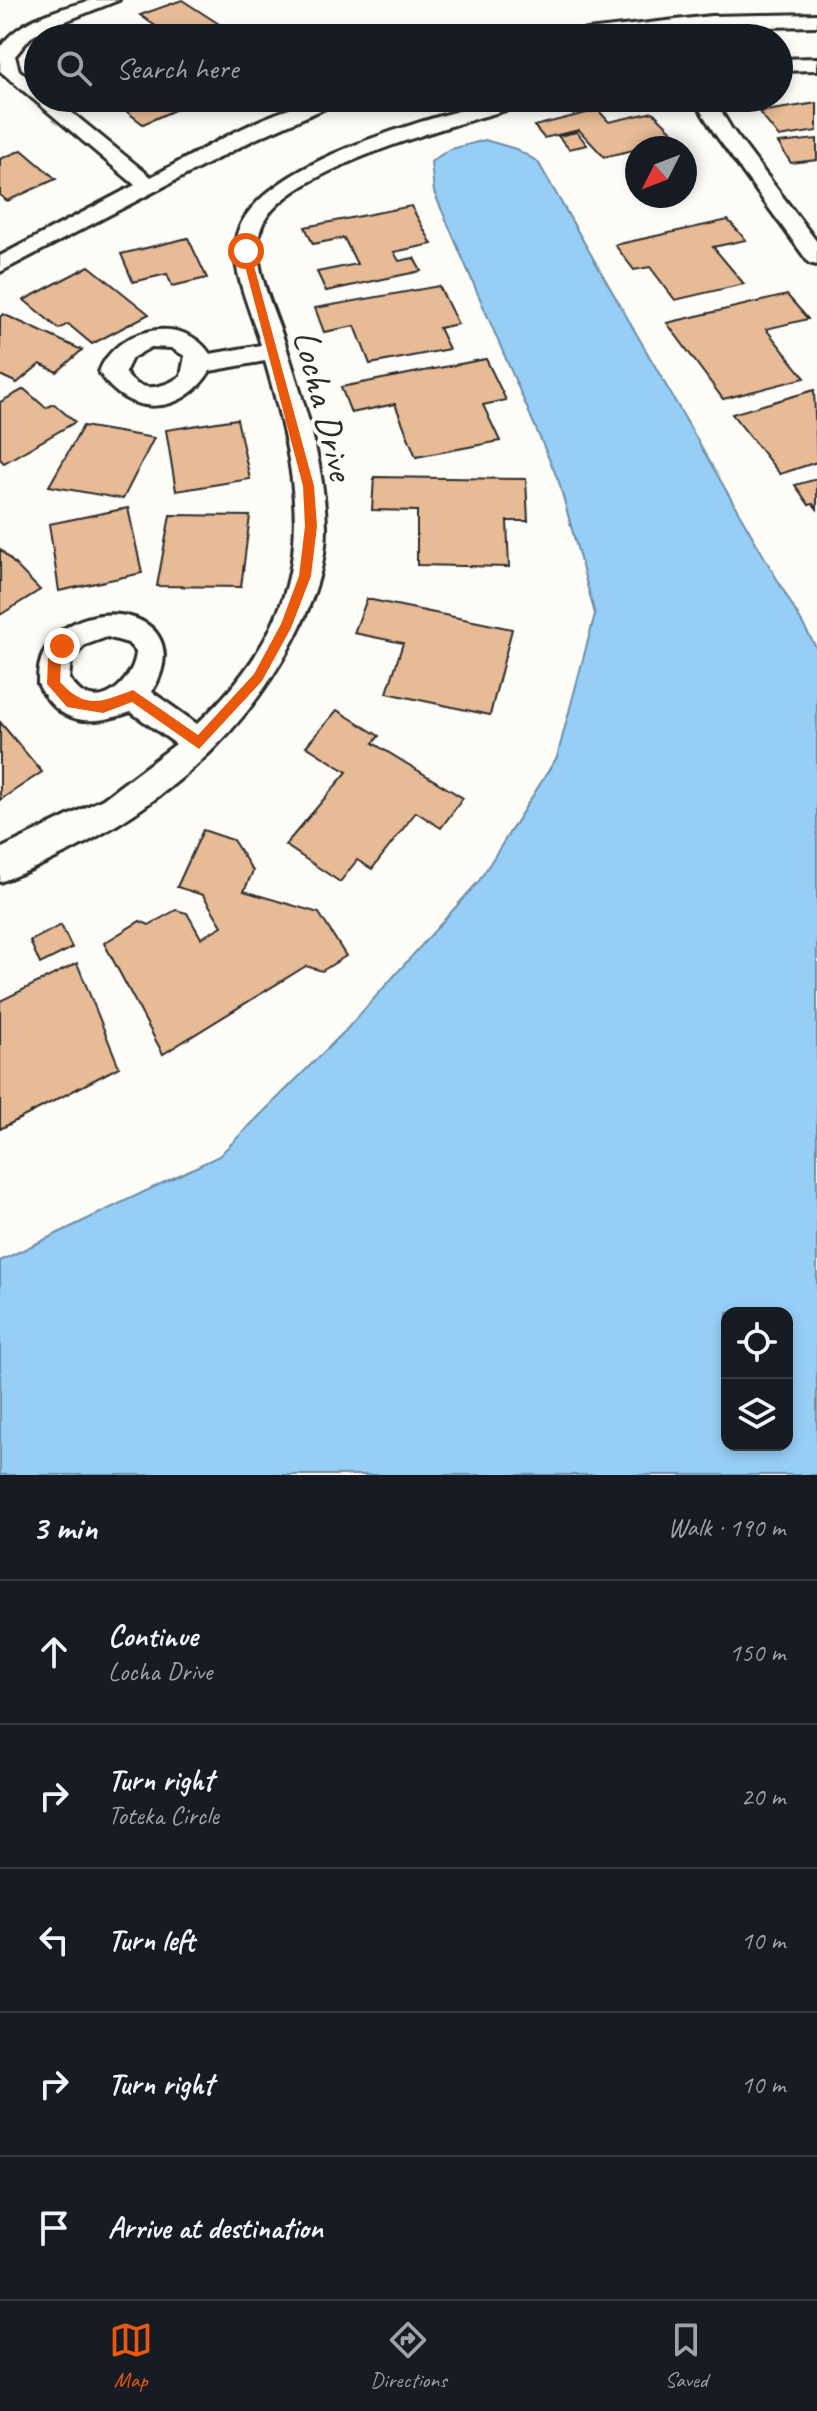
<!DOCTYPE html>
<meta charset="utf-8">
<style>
body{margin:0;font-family:Caveat,sans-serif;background:#20242c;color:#f1f3f6}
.controls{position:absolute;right:24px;bottom:24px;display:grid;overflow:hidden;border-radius:16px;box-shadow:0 4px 12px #0003}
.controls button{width:72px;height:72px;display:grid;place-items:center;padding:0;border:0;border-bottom:2px solid #363941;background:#171b24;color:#f1f3f6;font:40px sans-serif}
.compass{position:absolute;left:625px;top:136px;width:72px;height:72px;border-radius:50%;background:#171b24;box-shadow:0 4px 12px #0003;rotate:228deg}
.stop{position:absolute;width:24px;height:24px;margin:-18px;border:6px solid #ea580c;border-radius:50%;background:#fff}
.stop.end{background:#ea580c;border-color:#fff;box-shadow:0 2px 8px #0008}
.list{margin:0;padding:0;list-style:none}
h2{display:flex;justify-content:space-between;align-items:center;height:104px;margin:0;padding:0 32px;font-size:34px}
h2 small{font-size:26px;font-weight:400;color:#9ea1a6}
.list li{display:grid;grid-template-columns:52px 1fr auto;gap:24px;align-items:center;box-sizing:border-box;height:144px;padding:0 32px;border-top:2px solid #363941}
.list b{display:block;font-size:30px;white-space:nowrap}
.list p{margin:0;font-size:26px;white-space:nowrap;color:#9ea1a6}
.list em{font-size:26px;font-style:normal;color:#9ea1a6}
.icon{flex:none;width:44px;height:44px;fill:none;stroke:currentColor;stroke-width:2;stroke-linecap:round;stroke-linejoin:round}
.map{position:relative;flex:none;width:817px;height:1475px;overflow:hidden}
.search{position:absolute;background:#171b24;box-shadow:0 4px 12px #0003;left:24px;right:24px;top:24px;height:88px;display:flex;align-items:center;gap:20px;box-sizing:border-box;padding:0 28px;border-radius:44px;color:#9ea1a6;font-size:30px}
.sheet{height:824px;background:#171b24}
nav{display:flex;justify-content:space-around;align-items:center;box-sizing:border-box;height:112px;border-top:2px solid #363941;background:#171b24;font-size:22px;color:#9ea1a6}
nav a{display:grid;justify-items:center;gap:4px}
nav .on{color:#ea580c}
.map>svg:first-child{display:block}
.water{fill:#97cef6;stroke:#6c8da5;stroke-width:2;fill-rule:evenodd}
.building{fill:#e6bb96;stroke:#2b2b2b;stroke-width:2}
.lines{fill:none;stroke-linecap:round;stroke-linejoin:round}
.minor-casing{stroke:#2b2b2b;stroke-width:6}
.minor{fill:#fdfcf7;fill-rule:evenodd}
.route{fill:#ea580c}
.labels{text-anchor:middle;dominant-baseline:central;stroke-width:8;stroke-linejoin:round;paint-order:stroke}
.street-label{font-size:38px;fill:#2b2b2b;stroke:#fdfcf7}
</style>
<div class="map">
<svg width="817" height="1475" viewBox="0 0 817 1475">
<rect width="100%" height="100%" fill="#fdfcf7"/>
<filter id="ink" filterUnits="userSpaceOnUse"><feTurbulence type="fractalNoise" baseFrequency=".0125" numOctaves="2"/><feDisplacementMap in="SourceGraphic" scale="16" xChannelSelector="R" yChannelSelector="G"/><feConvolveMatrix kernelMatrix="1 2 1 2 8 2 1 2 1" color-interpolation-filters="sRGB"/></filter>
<g filter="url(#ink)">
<!-- water -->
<path class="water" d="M 485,140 L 516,149 L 538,162 L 817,649 L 817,1475 L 0,1475 L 0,1261 L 219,1156 L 345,1031 L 479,881 L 557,757 L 595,614 L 559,482 L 434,192 L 431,162 L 448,150 ZM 727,1313 L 787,1313 L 787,1445 L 727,1445 Z"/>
<!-- building -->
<g class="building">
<polygon points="182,0 219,24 184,38 147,35 161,30 140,15"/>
<polygon points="276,30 278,38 241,38 240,33"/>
<polygon points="109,98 179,98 180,99 169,103 177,109 143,124"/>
<polygon points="817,103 817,131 779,137 759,112"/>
<polygon points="598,110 609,122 653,112 680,139 604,157 579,130 544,138 534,126"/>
<polygon points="577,132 587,145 569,149 558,136"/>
<polygon points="817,139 817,160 791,163 778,143"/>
<polygon points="22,150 56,179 7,201 0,195 0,159"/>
<polygon points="411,206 432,244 394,252 399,261 414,258 421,271 326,291 317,272 357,264 344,238 313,244 305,227"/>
<polygon points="728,220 746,240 713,247 744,284 675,300 650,267 634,270 615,245"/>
<polygon points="188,238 207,278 172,286 167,274 133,282 121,254"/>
<polygon points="89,266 149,314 92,344 68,324 59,329 24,300"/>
<polygon points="439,286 458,324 439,328 449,349 370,364 355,326 324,332 315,308"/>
<polygon points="787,295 808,319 766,329 805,378 723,399 667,323"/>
<polygon points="3,314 82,350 57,372 40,364 17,383 0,375 0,317"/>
<polygon points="486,359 506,400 483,405 500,441 416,457 395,404 351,413 341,387"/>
<polygon points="24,389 46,408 54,404 75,422 4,463 0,459 0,402"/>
<polygon points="814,390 817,462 780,474 732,414"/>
<polygon points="237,419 250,479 176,491 166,430"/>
<polygon points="83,426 154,438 123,499 49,486"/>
<polygon points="374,477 526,479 528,521 507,521 509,567 417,565 417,511 372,510"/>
<polygon points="817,479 817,509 813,504 809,505 795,485"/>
<polygon points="128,508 142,573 59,591 49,524"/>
<polygon points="170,515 250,516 241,587 157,586"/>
<polygon points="0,549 40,590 0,615"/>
<polygon points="367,599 512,629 490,715 387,693 403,643 354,633"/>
<polygon points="337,710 379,736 373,743 463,798 441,828 416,812 372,869 357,860 340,882 285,845 347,772 306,746"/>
<polygon points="0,722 42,772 0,800"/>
<polygon points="203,830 233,840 253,871 244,891 319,913 346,956 322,971 306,966 163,1054 104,943 140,921 149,925 176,910 187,913 201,938 222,926 203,895 177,887"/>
<polygon points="61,925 72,948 40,964 30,941"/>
<polygon points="77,963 119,1067 0,1129 0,1001"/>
</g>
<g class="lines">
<defs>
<g id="minor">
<path d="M 92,0 L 119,0 L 43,30 L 30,38 L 15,56 L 19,70 L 38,85 L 38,98 L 54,98 L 151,177 C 208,147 284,98 348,98 L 253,140 L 0,272 L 0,256 L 135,185 L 0,71 L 0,48 C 19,18 59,10 92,0 Z"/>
<polygon points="817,14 817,26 711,28 620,38 560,38 570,32 711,16"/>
<polygon points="817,58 817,70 779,71 779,59"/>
<path d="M 506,98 L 538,98 L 535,102 C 471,120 302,163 266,218 C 244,251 273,306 284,340 C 303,400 325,464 326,528 C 326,566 312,604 295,637 C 234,757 123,835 0,882 L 0,849 L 103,799 L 176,744 L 131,712 C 92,726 59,726 38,684 C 34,586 210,594 152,692 L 197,724 C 319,608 308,509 265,361 L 210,371 C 182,416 127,418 99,372 C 115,329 182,312 210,354 L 261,345 C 253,318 235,277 235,250 C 233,165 441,116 506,98 ZM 151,347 L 171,348 L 185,356 L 181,376 C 162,389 138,394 125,372 L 132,358 ZM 107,637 L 128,643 L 136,652 C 135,674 109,708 83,693 C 78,691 73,683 69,679 L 71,660 L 85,645 Z"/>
<polygon points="693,98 713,98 731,128 817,242 817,265 809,263 715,134"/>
</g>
</defs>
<!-- minor casing -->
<use href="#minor" class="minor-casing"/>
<!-- minor -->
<use href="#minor" class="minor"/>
</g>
</g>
<!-- route -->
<path class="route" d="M 246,248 L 250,251 L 314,486 L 317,526 L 311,576 L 291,628 L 262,681 L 199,749 L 132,702 L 103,713 L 67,707 L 47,684 L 48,658 L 58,642 L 67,642 L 68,646 L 61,659 L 60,682 C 86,710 101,702 133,690 L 198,735 L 254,674 L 281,624 L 299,576 L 305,526 L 303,486 L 241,251 Z"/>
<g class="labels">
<!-- street labels -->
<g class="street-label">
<text transform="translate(324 405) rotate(76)">Locha Drive</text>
</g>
</g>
</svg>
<div class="controls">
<button><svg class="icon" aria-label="locate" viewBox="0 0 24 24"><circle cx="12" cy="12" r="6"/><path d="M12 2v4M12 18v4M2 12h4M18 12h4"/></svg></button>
<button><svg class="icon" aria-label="layers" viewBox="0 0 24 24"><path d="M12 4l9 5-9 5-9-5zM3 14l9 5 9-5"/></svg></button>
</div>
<svg class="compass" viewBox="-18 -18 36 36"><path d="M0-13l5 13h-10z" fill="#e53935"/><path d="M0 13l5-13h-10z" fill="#9ea1a6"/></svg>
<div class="stop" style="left:246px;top:251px"></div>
<div class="stop end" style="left:62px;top:646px"></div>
<div class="search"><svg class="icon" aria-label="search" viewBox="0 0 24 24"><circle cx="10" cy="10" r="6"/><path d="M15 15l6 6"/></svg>Search here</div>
</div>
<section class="sheet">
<h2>3 min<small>Walk · 190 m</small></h2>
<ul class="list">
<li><svg class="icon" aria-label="ahead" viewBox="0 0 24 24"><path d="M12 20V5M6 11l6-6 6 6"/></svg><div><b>Continue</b><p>Locha Drive</p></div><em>150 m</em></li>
<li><svg class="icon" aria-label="right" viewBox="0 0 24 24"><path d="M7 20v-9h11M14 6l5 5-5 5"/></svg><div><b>Turn right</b><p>Toteka Circle</p></div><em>20 m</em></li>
<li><svg class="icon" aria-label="left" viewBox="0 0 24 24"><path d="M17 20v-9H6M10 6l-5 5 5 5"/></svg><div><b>Turn left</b></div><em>10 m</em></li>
<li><svg class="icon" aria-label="right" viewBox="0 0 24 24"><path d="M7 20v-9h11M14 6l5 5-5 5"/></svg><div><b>Turn right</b></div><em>10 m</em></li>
<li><svg class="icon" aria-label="arrive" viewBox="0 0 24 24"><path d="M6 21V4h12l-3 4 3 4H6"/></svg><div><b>Arrive at destination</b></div></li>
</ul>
</section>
<nav>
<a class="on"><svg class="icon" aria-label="map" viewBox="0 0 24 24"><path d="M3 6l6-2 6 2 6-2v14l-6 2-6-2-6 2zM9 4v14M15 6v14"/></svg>Map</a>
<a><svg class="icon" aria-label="directions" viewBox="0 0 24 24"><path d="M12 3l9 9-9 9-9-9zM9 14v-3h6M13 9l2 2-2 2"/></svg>Directions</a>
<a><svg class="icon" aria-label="saved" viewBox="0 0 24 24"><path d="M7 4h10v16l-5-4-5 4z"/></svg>Saved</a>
</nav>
